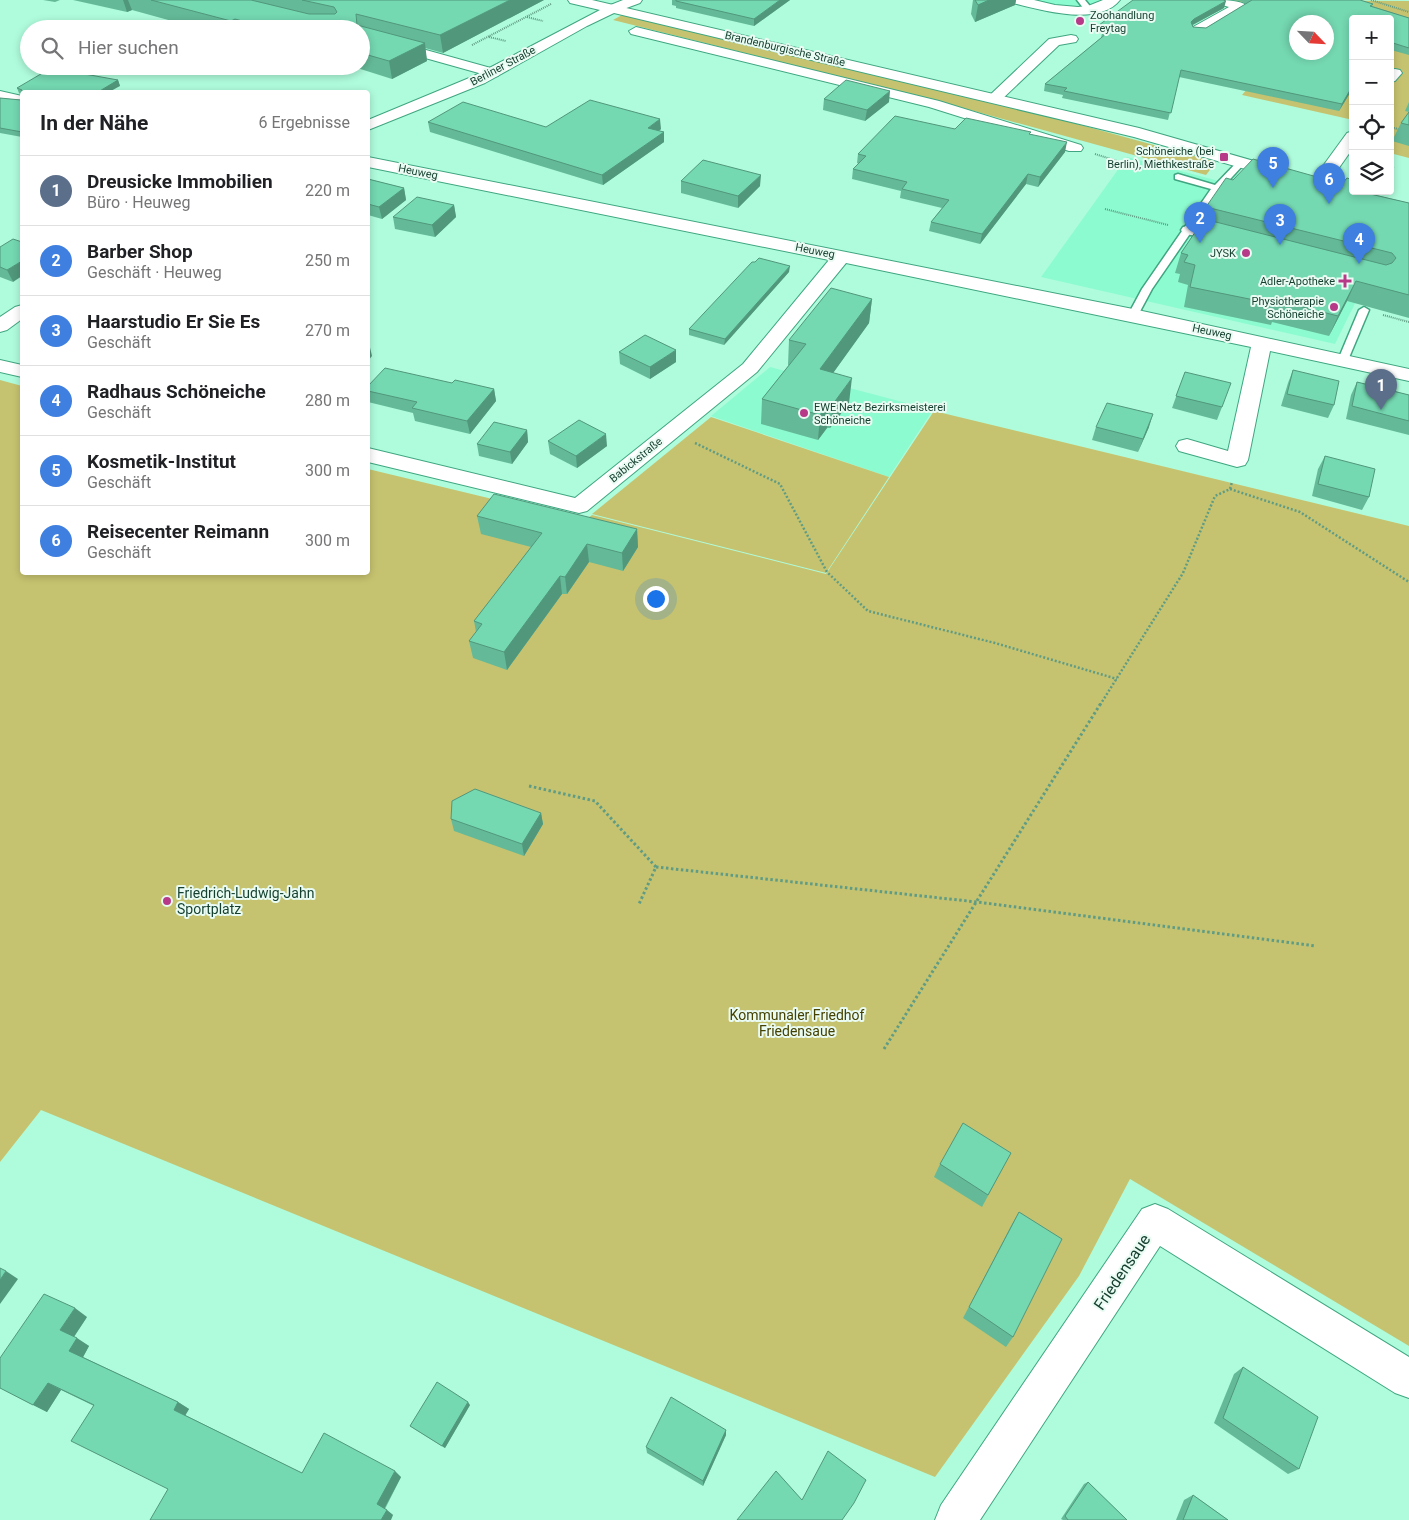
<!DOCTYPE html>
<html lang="de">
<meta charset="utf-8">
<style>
body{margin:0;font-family:Roboto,sans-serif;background:#f6f6f6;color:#202124}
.controls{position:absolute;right:15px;top:15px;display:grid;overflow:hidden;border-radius:5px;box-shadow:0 2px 8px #0003}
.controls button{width:45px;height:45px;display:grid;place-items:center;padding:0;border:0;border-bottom:1px solid #e0e0e0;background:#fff;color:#202124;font:25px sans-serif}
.compass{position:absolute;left:1289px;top:15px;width:45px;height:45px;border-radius:50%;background:#fff;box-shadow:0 2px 8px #0003;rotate:115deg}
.you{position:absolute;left:655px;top:598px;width:18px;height:18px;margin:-12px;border:4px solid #fff;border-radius:50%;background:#1a73e8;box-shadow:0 0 0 8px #1a73e833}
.badge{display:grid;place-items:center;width:32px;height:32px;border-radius:50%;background:#d93025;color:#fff;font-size:16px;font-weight:700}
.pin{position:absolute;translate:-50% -41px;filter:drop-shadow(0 1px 2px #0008)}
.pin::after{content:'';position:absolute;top:26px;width:18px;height:15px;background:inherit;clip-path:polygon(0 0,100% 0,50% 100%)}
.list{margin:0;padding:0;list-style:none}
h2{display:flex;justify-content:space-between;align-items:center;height:65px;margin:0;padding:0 20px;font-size:21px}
h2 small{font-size:16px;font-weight:400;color:#757577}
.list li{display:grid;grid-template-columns:32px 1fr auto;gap:15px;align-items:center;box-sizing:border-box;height:70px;padding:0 20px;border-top:1px solid #e0e0e0}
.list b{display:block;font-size:19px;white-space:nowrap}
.list p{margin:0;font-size:16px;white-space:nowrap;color:#757577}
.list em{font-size:16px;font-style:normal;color:#757577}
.icon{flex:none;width:28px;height:28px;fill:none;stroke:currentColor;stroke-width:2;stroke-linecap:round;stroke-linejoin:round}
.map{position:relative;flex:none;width:1409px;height:1520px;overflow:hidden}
.search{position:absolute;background:#fff;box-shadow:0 2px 8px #0003;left:20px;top:20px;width:350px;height:55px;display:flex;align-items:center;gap:12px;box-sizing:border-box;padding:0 18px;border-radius:28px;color:#757577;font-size:19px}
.panel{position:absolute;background:#fff;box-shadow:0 2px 8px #0003;left:20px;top:90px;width:350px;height:485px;border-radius:5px}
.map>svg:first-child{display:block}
.built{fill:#8dfbd0}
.green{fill:#c6c370;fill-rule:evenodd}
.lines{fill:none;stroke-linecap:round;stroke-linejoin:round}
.service-casing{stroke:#3fa681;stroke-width:3}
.pedestrian-casing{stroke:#3fa681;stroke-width:3}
.minor-casing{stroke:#3fa681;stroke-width:2}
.tertiary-casing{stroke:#3fa681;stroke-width:2}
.path-far2{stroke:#609c84;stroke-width:2;stroke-dasharray:1 1;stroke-linecap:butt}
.path-far1{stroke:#609c84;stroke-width:2.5;stroke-dasharray:2 2;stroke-linecap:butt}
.path{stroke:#609c84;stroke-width:3;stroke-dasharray:2.5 2.5;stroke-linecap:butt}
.service{fill:#fff;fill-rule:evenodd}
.pedestrian{fill:#fff;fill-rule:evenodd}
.minor{fill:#fff;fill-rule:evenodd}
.tertiary{fill:#fff;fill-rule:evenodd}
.wall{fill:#64ba98}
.shaded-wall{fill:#51977c}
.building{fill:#74d8b1;stroke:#51977c;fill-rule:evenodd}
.poi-dot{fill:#b73a88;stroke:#e9fbf3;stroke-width:2}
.labels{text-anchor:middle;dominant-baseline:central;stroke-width:4;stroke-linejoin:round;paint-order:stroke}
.far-poi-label{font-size:11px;fill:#143f2f;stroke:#e9fbf3;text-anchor:end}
.far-street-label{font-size:11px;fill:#143f2f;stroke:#e9fbf3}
.poi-label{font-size:14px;fill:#143f2f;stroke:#e9fbf3;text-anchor:start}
.park-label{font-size:14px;fill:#454100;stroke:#e9fbf3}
.near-street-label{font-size:16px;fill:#143f2f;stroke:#e9fbf3}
</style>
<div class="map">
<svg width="1409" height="1520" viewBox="0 0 1409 1520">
<rect width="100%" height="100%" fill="#affcdc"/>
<!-- built -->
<g class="built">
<polygon points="1026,0 1106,0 1097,5 1059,8"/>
<polygon points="1127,157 1219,181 1227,171 1365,211 1366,281 1335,344 1041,277"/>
<polygon points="770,367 933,410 889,477 711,416"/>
</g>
<!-- green -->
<g class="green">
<path d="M 1232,0 L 1409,1 L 1409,158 L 1390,153 L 1390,19 L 1353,19 L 1353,120 L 1242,95 L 1266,67 L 1246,7 L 1243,3 ZM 1296,22 L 1326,22 L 1326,52 L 1296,52 Z"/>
<polygon points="622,15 997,102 1216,162 1206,175 945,103 613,20"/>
<polygon points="0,380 22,386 22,572 368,572 368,469 584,521 592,515 826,574 934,411 1409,526 1409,1346 1130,1179 1079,1276 935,1477 41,1110 0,1162"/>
<polygon points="711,417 889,477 826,573 592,514"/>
</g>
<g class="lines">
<defs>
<g id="service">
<polygon points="1077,0 1085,0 1094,11 1093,13 1087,13"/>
<polygon points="1241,160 1245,163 1220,190 1152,289 1137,317 1129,317 1128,315 1142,289 1211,189 1175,179 1175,175 1178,174 1215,185 1238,161"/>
<polygon points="1364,307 1369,310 1348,360 1343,363 1339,362 1338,360 1359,310"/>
</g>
<polygon id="pedestrian" points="1188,226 1228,236 1230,239 1228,242 1223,243 1183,233 1181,230 1183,227"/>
<g id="minor">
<polygon points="623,0 642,0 640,3 613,13 606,9 608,6"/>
<path d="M 1011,0 L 1034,0 L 1055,5 L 1078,7 L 1088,6 L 1103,0 L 1120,0 C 1099,27 1040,10 1013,3 Z"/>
<path d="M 1213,0 C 1224,0 1240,0 1248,6 L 1203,33 L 1193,33 L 1191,30 L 1193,27 L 1229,7 L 1215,3 Z"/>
<polygon points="636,27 939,101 1081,145 1083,148 1081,151 1069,151 929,107 631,34 629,31"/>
<polygon points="361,32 498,70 500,73 498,76 493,77 361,40"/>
<polygon points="1071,35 1076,36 1078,39 1076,42 1059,45 1000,101 990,101 987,98 990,95 1049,39"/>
<polygon points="1395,69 1400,70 1402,73 1395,81 1390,82 1390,70"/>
<polygon points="0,91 22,96 22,104 0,101"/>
<polygon points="1353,131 1353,148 1324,189 1312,189 1310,185 1312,181 1347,133"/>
<polygon points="368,157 1133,309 1409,369 1409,381 1270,351 1248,460 1245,465 1237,467 1179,451 1176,446 1179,441 1187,439 1228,451 1251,347 846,263 757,372 587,511 579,513 368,462 368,448 575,498 743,364 829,260 368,167"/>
<polygon points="0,360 22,365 22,377 0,372"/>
<polygon points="1155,1204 1168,1209 1409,1357 1409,1398 1395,1393 1160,1246 980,1520 935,1520 941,1505 1142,1209"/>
</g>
<g id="tertiary">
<polygon points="568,0 592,0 1139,128 1289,171 1291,175 1289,179 1283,180 1134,137 614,13 587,26 485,83 368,130 368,120 474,76 600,10 570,3"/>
<polygon points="22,305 22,319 7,330 0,332 0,317 15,307"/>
</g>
</defs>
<!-- service casing -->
<use href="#service" class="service-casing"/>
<!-- pedestrian casing -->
<use href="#pedestrian" class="pedestrian-casing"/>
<!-- minor casing -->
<use href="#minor" class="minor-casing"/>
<!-- tertiary casing -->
<use href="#tertiary" class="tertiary-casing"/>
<!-- path-far2 -->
<g class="path-far2">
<polyline points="1371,0 1409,12"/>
<polyline points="527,17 543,21"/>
<polyline points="489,37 506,41"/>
<polyline points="472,45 551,4"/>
<polyline points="1390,127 1409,132"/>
<polyline points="1095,154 1136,167"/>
<polyline points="1105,209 1168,225"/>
<polyline points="1383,315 1409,322"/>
</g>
<!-- path-far1 -->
<g class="path-far1">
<polyline points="695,443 780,484 827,572 868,611 995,643 1117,679"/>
<polyline points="1230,489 1300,512 1409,582"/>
<polyline points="1100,705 1183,573 1215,496 1230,489 1232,482"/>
</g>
<!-- path -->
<g class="path">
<polyline points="529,786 595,801 656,867 639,904"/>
<polyline points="656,867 977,902 1316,946"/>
<polyline points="884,1049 1101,703"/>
</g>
<!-- service -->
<use href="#service" class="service"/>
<!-- pedestrian -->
<use href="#pedestrian" class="pedestrian"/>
<!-- minor -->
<use href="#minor" class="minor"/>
<!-- tertiary -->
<use href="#tertiary" class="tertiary"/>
</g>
<!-- wall -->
<g class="wall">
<polygon points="43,0 60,0 55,2"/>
<polygon points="73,0 544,0 443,53 425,48 427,61 392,79 351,66 361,66 361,29 201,29 132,10 127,12"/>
<polygon points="672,0 790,0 754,26 676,8 676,6 672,5"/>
<polygon points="973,0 1016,0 1015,5 975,22 971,14"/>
<polygon points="1231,0 1360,0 1373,4 1372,6 1409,18 1409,55 1391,50 1353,19 1353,88 1339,111 1179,77 1168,120 1062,98 1063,95 1044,91 1045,84 1101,38 1102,33 1097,32 1099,25 1224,8 1193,25 1193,27 1206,28 1246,4 1241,1"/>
<polygon points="118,80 120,86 22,92 22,137 0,133 0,98 21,100 21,95 19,93 17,88"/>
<polygon points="824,99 889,102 865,121 823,110"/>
<polygon points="1409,102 1409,112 1405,111"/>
<polygon points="1409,112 1409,146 1392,141 1401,123"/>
<polygon points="428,122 546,127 661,129 659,131 664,132 664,142 603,185 430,132"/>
<polygon points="955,129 1031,134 1065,152 1038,187 1026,184 980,244 929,231 931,222 942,208 900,198 901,191 852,179 853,169 859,164 857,163 858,154"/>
<polygon points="368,179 404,188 406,200 382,219 368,215"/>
<polygon points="1233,180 1353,191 1378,191 1376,194 1372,193 1372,194 1409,203 1409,318 1347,301 1329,336 1272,322 1271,325 1184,307 1188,285 1178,282 1180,274 1175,273 1181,253 1201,223 1206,207"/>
<polygon points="681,181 760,186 738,208 681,193"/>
<polygon points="454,205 456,217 435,237 395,229 393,217"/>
<polygon points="0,247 13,282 0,277"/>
<polygon points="789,272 724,345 689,335 689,329"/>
<polygon points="872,299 869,323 833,373 849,403 830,428 827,428 818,440 761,424 762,399 789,365 788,365 789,340"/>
<polygon points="619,352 676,362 650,379 620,364"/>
<polygon points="1293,370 1334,405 1328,418 1281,406 1288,383"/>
<polygon points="1185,372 1222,407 1217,420 1172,408"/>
<polygon points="1357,382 1409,395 1409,435 1346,419 1351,395"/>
<polygon points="452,383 494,389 496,401 470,434 415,421 413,413 368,402 368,386"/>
<polygon points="1096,427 1149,427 1138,452 1092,440"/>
<polygon points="527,430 528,442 512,464 479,456 477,444"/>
<polygon points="548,441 607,446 577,468 550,454"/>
<polygon points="1325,456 1369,497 1362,510 1312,496 1318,469"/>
<polygon points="477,516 637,529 638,547 623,571 589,562 567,594 562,594 507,670 473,658 469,641 476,632 474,621 531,547 481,534"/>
<polygon points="541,813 543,824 524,856 454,831 451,819"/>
<polygon points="1011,1153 982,1207 934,1177 940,1164"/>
<polygon points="1019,1212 1013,1337 1006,1347 963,1318 1012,1224"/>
<polygon points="87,1317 74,1337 89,1346 83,1357 178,1402 189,1409 185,1415 302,1473 401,1477 385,1509 393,1515 168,1489 94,1406 61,1390 47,1412 0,1388"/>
<polygon points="1243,1367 1299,1469 1288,1474 1214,1423 1234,1374"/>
<polygon points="470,1405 445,1448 413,1428 410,1426"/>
<polygon points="726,1435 703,1486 647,1453 646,1447"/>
<polygon points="1088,1482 1127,1520 1063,1520 1061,1519 1084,1484"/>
<polygon points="1193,1495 1228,1520 1176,1520 1184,1500"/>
</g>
<!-- shaded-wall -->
<g class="shaded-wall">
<polygon points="123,0 128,0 132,10 127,12"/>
<polygon points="510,0 544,0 443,53 440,35"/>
<polygon points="780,0 790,0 754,26 754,19"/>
<polygon points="989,0 1016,0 1015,5 975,22 978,5"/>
<polygon points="1226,1 1224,8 1192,25 1191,22 1194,19"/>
<polygon points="235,19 238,29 233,29 231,21"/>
<polygon points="264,24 265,29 262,29 261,26"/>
<polygon points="425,43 427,61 392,79 389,61"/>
<polygon points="1393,43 1391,50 1390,50 1390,45"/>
<polygon points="118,80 120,86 109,92 98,92"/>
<polygon points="1353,85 1353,88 1339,111 1342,104"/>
<polygon points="890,91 889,102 865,121 867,110"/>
<polygon points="660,119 661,129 648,138 648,128"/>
<polygon points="664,132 664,142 603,185 602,175"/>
<polygon points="1067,142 1065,152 1038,187 1040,177"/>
<polygon points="1028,174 1026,184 980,244 982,234"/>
<polygon points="761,175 760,186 738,208 738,196"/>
<polygon points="404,188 406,200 382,219 379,207"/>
<polygon points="454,205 456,217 435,237 432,225"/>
<polygon points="22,261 22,276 13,282 7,270"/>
<polygon points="790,266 789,272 724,345 725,339"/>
<polygon points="1356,281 1347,301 1329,336 1338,316"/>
<polygon points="872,299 869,323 818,394 820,369"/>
<polygon points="369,343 372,356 368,361 368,345"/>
<polygon points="676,350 676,362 650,379 650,367"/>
<polygon points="852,378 849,403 830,428 833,404"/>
<polygon points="494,389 496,401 470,434 467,421"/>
<polygon points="829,403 827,428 818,440 820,415"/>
<polygon points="1153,414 1149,427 1138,452 1143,439"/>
<polygon points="527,430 528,442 512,464 510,452"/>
<polygon points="606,434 607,446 577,468 576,456"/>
<polygon points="637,529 638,547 623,571 622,553"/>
<polygon points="587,544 589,562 567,594 565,577"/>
<polygon points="560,576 562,594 507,670 504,652"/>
<polygon points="541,813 543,824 524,856 522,844"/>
<polygon points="6,1271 18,1279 0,1304 0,1280"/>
<polygon points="75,1308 87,1317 73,1338 60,1330"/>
<polygon points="77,1338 89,1346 82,1359 69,1351"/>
<polygon points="48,1383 61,1390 47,1412 33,1405"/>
<polygon points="178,1402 189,1409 185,1416 174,1410"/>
<polygon points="468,1402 470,1405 445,1448 442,1446"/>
<polygon points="726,1430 726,1435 703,1486 703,1481"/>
<polygon points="395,1471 401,1477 384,1509 377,1504"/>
<polygon points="387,1510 393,1515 391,1520 381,1520"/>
</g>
<!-- building -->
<g class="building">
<polygon points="151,0 251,0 309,14 335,14 337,12 334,7 302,0 510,0 440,35 356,14 357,25 425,43 389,61 361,53 361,29 278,29 264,24 261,26 235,19 231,21"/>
<polygon points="676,0 780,0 754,19 676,1"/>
<polygon points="975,0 989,0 978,5"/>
<path d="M 1133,0 L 1223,0 L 1226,1 L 1194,19 L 1191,22 L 1193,27 L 1206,28 L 1252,0 L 1360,0 L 1373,4 L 1370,6 L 1409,18 L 1409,48 L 1393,43 L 1390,45 L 1390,19 L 1353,19 L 1353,85 L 1342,104 L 1181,70 L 1171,113 L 1064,91 L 1067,88 L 1045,84 L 1107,33 L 1102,32 L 1108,28 L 1099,25 ZM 1296,22 L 1326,22 L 1326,52 L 1296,52 Z"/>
<polygon points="51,68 118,80 98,92 22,92 22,132 0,128 0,98 21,100 22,90 17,88"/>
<polygon points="846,80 890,91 867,110 824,99"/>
<polygon points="590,100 660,119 648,128 664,132 602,175 428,122 463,102 546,127"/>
<polygon points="1409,112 1409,125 1401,123"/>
<polygon points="895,116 955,129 966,118 1031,132 1029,134 1067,142 1040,177 1028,174 982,234 931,222 949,200 902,189 907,182 853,169 866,156 858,154"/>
<polygon points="1253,159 1342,184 1347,178 1353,180 1353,191 1372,191 1370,194 1409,203 1409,295 1356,281 1338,316 1279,301 1279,305 1190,287 1195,265 1184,262 1188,255 1181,253 1204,219 1386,265 1392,263 1396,258 1392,253 1206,207 1226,178 1233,180"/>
<polygon points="703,160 761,175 738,196 681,181"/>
<polygon points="1390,166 1394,167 1390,172"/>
<polygon points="368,179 404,188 379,207 368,204"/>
<polygon points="417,197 454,205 432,225 393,217"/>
<polygon points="13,239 22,242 22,261 7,270 0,267 0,247"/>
<polygon points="759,258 790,266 725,339 689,329 752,262 755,262"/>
<polygon points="831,288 872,299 820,369 852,378 833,404 829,403 820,415 762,399 806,344 789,340"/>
<polygon points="645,335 676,350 650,367 619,352"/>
<polygon points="385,368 452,383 455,380 494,389 467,421 412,408 417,402 368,391 368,386"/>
<polygon points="1293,370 1339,381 1334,405 1287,394"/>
<polygon points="1185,372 1231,383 1222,407 1176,396"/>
<polygon points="1357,382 1409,395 1409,421 1352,406"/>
<polygon points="1107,403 1153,414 1143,439 1096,427"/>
<polygon points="579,420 606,434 576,456 548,441"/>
<polygon points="494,422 527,430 510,452 477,444"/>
<polygon points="1325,456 1375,469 1369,497 1318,484"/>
<polygon points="494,494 637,529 622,553 587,544 565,577 560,576 504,652 469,641 482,624 474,621 542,533 477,516"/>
<polygon points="475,789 541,813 522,844 451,819 452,801"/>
<polygon points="963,1123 1011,1153 988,1195 940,1164"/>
<polygon points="1019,1212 1062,1239 1013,1337 969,1307"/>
<polygon points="0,1268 6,1271 0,1280"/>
<polygon points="44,1294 75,1308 60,1330 77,1338 69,1351 178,1402 174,1410 302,1473 324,1433 395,1471 377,1504 387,1510 381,1520 150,1520 168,1489 71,1441 94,1405 48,1383 33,1405 0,1388 0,1358"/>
<polygon points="1243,1367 1318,1417 1299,1469 1223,1418"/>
<polygon points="437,1382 468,1402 442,1446 410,1426"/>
<polygon points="671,1397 726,1430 703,1481 646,1447"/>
<polygon points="828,1451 866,1480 854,1503 842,1520 737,1520 776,1471 802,1500"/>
<polygon points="1088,1482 1127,1520 1068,1520 1065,1516"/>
<polygon points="1193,1495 1228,1520 1183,1520"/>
</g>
<!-- markers -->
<g class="poi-dot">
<circle cx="1080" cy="21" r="5"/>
<rect x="1219" y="152" width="10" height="10" rx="2.5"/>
<circle cx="1246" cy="253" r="5"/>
<path d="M1342.5 273.5h5v5h5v5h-5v5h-5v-5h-5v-5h5z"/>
<circle cx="1334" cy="307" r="5"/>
<circle cx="804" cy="413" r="5"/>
<circle cx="167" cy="901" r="5"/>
</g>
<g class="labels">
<!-- far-poi labels -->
<g class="far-poi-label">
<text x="1090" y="15" text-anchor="start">Zoohandlung<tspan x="1090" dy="13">Freytag</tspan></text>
<text x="1214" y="151">Schöneiche (bei<tspan x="1214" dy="13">Berlin), Miethkestraße</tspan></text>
<text x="1236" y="253">JYSK</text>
<text x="1335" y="281">Adler-Apotheke</text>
<text x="1324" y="301">Physiotherapie<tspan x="1324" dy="13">Schöneiche</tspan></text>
<text x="814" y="407" text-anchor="start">EWE Netz Bezirksmeisterei<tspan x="814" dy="13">Schöneiche</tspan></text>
</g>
<!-- far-street labels -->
<g class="far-street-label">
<text transform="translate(785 49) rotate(13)">Brandenburgische Straße</text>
<text transform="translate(503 66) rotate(-28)">Berliner Straße</text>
<text transform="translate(418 172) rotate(11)">Heuweg</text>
<text transform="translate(815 251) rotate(11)">Heuweg</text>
<text transform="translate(1212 332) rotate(12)">Heuweg</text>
<text transform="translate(636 460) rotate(-39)">Babickstraße</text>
</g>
<!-- poi labels -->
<g class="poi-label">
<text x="177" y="893">Friedrich-Ludwig-Jahn<tspan x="177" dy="16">Sportplatz</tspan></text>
</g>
<!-- park labels -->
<g class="park-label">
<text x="797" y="1015">Kommunaler Friedhof<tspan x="797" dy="16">Friedensaue</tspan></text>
</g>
<!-- near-street labels -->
<g class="near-street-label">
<text transform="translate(1122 1272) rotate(-56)">Friedensaue</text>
</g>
</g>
</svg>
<div class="controls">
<button>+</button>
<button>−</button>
<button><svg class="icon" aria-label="locate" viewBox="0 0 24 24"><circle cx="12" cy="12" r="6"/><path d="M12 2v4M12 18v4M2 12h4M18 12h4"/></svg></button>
<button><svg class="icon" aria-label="layers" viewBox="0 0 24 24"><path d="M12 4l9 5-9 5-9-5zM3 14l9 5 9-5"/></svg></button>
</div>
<svg class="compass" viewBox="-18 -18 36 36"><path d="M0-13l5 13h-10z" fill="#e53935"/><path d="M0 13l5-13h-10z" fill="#757577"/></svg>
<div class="you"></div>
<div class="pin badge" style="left:1381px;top:410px;background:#5c6f8a">1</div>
<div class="pin badge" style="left:1200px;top:243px;background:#3f7fe0">2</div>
<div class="pin badge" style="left:1280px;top:245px;background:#3f7fe0">3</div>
<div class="pin badge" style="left:1359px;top:264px;background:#3f7fe0">4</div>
<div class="pin badge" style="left:1273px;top:188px;background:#3f7fe0">5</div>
<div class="pin badge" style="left:1329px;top:204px;background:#3f7fe0">6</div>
<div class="search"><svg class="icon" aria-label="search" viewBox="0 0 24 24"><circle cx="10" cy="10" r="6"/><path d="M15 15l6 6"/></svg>Hier suchen</div>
<section class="panel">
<h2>In der Nähe<small>6 Ergebnisse</small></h2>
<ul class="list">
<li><span class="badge" style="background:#5c6f8a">1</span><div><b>Dreusicke Immobilien</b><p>Büro · Heuweg</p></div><em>220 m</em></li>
<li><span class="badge" style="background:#3f7fe0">2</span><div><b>Barber Shop</b><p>Geschäft · Heuweg</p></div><em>250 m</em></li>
<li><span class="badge" style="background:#3f7fe0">3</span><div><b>Haarstudio Er Sie Es</b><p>Geschäft</p></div><em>270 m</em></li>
<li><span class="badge" style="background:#3f7fe0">4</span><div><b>Radhaus Schöneiche</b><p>Geschäft</p></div><em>280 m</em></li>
<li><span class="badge" style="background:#3f7fe0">5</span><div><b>Kosmetik-Institut</b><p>Geschäft</p></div><em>300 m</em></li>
<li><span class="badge" style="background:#3f7fe0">6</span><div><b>Reisecenter Reimann</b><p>Geschäft</p></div><em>300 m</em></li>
</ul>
</section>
</div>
